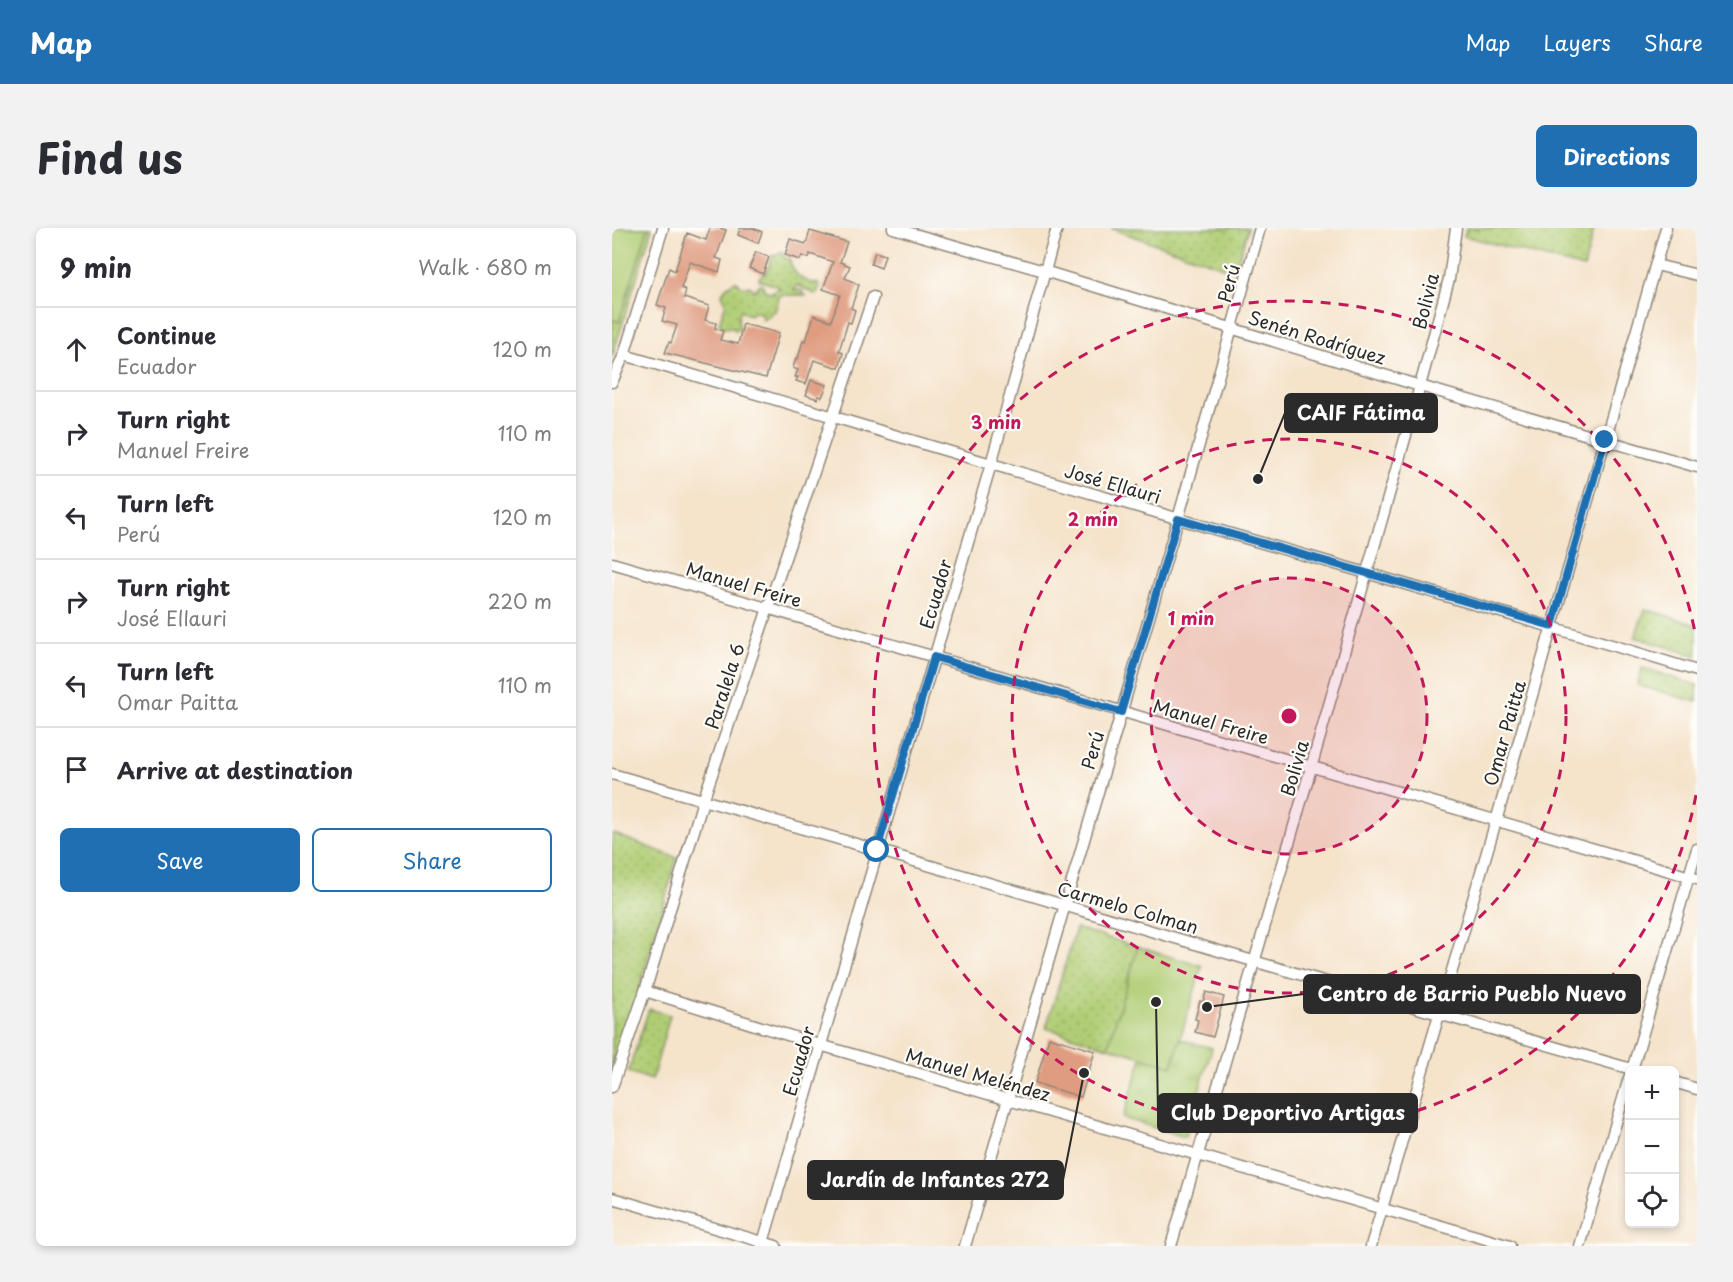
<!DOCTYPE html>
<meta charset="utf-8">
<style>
body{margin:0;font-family:"Playpen Sans",sans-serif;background:#f2f2f3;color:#2b2b33}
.controls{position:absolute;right:18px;bottom:18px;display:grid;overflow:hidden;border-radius:9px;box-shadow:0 3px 9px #0003}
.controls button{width:54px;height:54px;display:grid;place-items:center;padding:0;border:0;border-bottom:2px solid #e1e1e2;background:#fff;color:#2b2b33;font:30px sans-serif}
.stop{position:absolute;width:18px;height:18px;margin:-14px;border:4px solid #1f6fb2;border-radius:50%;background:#fff}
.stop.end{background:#1f6fb2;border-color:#fff;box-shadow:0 2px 6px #0008}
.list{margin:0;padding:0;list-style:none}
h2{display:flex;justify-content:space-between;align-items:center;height:78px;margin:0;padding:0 24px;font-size:26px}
h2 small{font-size:20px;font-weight:400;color:#7c7c81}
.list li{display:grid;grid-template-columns:39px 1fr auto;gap:18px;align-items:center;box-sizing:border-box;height:84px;padding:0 24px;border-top:2px solid #e1e1e2}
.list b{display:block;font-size:22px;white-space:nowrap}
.list p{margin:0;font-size:20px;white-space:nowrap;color:#7c7c81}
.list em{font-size:20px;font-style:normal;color:#7c7c81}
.actions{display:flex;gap:12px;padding:18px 24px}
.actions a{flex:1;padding:14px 0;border:2px solid #1f6fb2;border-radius:9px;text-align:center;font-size:21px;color:#1f6fb2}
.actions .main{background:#1f6fb2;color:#fff}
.icon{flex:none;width:33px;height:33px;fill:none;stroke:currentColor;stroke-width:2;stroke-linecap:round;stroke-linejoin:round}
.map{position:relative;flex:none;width:1085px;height:1018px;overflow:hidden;border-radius:9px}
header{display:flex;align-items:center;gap:36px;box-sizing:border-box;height:84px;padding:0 30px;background:#1f6fb2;color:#fff}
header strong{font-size:28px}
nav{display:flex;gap:33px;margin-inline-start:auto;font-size:21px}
.intro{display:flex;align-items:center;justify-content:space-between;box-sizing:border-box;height:144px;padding:0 36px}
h1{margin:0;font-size:42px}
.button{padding:15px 27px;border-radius:9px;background:#1f6fb2;color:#fff;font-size:21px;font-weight:700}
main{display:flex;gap:36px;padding:0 36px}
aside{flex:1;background:#fff;border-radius:9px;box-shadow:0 3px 9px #0003}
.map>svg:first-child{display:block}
.grass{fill:url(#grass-dots);stroke:#6e7c50;stroke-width:1.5}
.park{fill:url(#park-tufts);stroke:#6e7c50;stroke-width:1.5}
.garden{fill:#b0cd74;stroke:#6e7c50;stroke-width:1.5}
.building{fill:#e09c81}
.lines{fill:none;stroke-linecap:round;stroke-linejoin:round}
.street-casing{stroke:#90877a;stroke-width:13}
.street{stroke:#fff;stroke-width:10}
.route{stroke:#1f6fb2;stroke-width:8}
.ring{fill:none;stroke:#c2185b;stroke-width:3;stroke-dasharray:10 8}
.labels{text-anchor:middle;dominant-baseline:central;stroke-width:4.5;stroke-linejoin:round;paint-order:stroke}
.street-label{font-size:18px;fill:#2b2b2b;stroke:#fdfcf7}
.centre{fill:#c2185b;stroke:#fdfcf7;stroke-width:3}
.ring-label{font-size:18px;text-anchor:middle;font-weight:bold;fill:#c2185b;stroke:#fdfcf7;stroke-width:4.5;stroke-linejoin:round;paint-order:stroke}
.leader{fill:none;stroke:#2b2b2b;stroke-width:2}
.callout-dot{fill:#2b2b2b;stroke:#fdfcf7;stroke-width:2}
.callout{fill:#2b2b2b;stroke:#2b2b2b;stroke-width:2}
.callout-label{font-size:20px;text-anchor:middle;font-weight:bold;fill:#fff}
</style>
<header>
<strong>Map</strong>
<nav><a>Map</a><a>Layers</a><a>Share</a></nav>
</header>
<div class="intro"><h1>Find us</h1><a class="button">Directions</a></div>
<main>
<aside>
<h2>9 min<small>Walk · 680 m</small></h2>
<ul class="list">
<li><svg class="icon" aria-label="ahead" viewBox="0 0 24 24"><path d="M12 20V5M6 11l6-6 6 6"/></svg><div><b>Continue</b><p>Ecuador</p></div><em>120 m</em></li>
<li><svg class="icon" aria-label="right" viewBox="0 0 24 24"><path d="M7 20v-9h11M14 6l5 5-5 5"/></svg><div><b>Turn right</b><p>Manuel Freire</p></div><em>110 m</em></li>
<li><svg class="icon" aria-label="left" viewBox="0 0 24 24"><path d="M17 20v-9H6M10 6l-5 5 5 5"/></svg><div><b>Turn left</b><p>Perú</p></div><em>120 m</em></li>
<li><svg class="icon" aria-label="right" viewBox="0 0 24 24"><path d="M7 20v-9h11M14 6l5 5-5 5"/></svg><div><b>Turn right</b><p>José Ellauri</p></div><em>220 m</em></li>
<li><svg class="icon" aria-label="left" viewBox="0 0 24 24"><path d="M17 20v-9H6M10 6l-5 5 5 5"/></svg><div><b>Turn left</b><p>Omar Paitta</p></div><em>110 m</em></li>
<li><svg class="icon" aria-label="arrive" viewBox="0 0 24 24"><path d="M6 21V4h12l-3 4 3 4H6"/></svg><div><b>Arrive at destination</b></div></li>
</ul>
<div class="actions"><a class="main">Save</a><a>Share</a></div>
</aside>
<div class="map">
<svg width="1085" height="1018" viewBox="0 0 1085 1018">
<defs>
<pattern id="grass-dots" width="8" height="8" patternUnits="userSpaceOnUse" patternTransform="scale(1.5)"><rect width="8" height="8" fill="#b0cd74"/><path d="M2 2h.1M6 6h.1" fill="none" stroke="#98b065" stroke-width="1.8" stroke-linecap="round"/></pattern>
<pattern id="park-tufts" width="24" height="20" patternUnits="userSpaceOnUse" patternTransform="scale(1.5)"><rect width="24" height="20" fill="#b0cd74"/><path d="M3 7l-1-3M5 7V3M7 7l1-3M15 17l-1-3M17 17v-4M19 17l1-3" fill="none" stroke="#98b065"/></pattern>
</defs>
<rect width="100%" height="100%" fill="#fdfcf7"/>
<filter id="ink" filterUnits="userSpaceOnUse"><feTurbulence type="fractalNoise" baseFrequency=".0167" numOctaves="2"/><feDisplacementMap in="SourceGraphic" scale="12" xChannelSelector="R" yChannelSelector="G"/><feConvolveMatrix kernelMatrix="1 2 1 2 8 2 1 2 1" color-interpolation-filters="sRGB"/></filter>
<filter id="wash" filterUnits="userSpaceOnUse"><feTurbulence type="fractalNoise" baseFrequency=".008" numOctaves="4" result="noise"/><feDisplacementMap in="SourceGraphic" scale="24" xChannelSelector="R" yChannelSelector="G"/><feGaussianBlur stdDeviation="1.35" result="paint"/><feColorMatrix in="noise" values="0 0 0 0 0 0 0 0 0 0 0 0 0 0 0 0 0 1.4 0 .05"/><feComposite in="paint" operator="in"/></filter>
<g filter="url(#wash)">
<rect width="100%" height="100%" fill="#f5e3ca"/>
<!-- grass -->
<g class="grass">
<polygon points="0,0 40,0 0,130"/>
<polygon points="501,0 636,0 623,43 500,1"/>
<polygon points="854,0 982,0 972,40 852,8"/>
<path d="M 170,23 L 171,29 L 178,31 C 180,47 192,55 208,56 L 205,67 L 185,57 L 182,61 L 190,63 L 194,68 C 185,66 177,68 168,67 L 163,83 L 151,92 L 150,85 L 142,84 L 138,87 L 128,83 L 126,92 L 128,102 L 124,103 L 120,99 L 112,100 L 107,95 L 114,75 L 110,66 L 114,59 L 123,53 L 127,56 L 129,59 L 138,58 L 142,63 L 148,56 L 151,57 L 152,62 L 162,66 L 161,63 L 168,60 L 162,57 L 147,52 L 148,48 L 154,45 L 161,27 L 165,28 L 166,25 Z"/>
<polygon points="1033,381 1085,397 1085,428 1023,409"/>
<polygon points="1030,440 1085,457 1085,474 1025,457"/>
<polygon points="0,605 65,630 27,762 0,841"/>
<polygon points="464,700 526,719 496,819 434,800"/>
<polygon points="37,781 58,787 40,852 16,844"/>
</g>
<!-- park -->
<polygon class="park" points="568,811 600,820 573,909 511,890 530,829 560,838"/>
<!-- garden -->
<g class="garden">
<polygon points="0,0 36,0 7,94 0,92"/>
<polygon points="526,719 590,738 560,838 496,819"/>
</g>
<g id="blocks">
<!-- building -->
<g class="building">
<polygon points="98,0 108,0 114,2 104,30 110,32 107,44 78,34 69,60 74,62 72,70 97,78 93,92 104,95 103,100 111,103 108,112 126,116 131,96 167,105 154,150 53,125 57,114 59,115 65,97 50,93 54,80 45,77 57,40 63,43 75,5 94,12"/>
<polygon points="128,0 141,0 150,4 146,15 126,7"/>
<polygon points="198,3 235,14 228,34 238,38 233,50 247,57 239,80 243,82 239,95 236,94 227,123 231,125 227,140 202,132 194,156 184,153 186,149 183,149 186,142 181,140 184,130 186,131 191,112 194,113 202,87 219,93 228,67 211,61 221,34 198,26 197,30 190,28 188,32 173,27 178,11 194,16"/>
<polygon points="144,24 157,29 151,46 137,40"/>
<polygon points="263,24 273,27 269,40 259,36"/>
<polygon points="199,152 215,157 210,169 207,168 206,171 194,167"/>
<polygon points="594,764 612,769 601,809 583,804 586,792 583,791 588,773 591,774"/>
<polygon points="437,809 483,823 469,869 423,855"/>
</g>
</g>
</g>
<g filter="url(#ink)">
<use href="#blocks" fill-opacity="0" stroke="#90877a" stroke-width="1.5"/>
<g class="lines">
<defs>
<g id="street">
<polyline points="281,0 432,43 808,158 1085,239"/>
<polyline points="1044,37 1085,47"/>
<path d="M 12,127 C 172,173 331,223 492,269 C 689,327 888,382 1085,443"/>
<polyline points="0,154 12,127 51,0"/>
<polyline points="0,335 1085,651"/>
<polyline points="0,546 265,622 641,733 1023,842"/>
<polyline points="33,763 208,817 898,1018"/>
<polyline points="1020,842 1085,621"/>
<polyline points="1062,854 1085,861"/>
<polyline points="0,859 33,763 91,573 261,69"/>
<polyline points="0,970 164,1018"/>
<polyline points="150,1018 379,236 445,0"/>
<polyline points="353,1018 566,291 648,0"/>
<polyline points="559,1018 699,540 808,158 837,51 844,0"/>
<polyline points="759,1018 884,593 1054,0"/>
<polyline points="968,1018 1017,850"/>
</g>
</defs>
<!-- street casing -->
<use href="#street" class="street-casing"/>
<!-- street -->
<use href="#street" class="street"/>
</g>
</g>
<g class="lines" filter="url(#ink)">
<!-- route -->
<polyline class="route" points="265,622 322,429 509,484 566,291 940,398 993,212"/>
</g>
<!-- distance rings -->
<circle cx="677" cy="488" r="138" fill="#c2185b" fill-opacity=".12"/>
<g class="ring">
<circle cx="677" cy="488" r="138"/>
<circle cx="677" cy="488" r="277"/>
<path d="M1084 567A415 415 0 1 1 1084 409"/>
</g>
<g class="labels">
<!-- street labels -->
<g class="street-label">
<text transform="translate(616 55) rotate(-75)">Perú</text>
<text transform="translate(813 73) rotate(-76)">Bolivia</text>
<text transform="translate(705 109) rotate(17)">Senén Rodríguez</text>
<text transform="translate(501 255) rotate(16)">José Ellauri</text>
<text transform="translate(132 356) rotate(16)">Manuel Freire</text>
<text transform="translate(323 366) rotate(-74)">Ecuador</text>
<text transform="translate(112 458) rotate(-72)">Paralela 6</text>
<text transform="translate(599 493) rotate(16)">Manuel Freire</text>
<text transform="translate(892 505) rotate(-74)">Omar Paitta</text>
<text transform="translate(480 522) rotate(-74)">Perú</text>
<text transform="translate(682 540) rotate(-74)">Bolivia</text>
<text transform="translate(516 679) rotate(16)">Carmelo Colman</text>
<text transform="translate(186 833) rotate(-74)">Ecuador</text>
<text transform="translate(366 846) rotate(16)">Manuel Meléndez</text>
</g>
</g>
<circle cx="677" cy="488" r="9" class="centre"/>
<g class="ring-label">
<text x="384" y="201">3 min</text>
<text x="481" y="298">2 min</text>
<text x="579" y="397">1 min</text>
</g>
<!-- callouts -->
<path class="leader" d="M646 251L673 185M595 779L692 766M544 774L546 885M472 845L451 952"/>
<g class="callout-dot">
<circle cx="646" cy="251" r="6"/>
<circle cx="595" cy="779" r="6"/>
<circle cx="544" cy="774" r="6"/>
<circle cx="472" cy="845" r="6"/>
</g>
<g class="callout">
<rect x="673" y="166" width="152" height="38" rx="6"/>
<rect x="692" y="747" width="336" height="38" rx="6"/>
<rect x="546" y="866" width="259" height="38" rx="6"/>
<rect x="196" y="933" width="255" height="38" rx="6"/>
</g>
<g class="callout-label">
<text x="749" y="192">CAIF Fátima</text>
<text x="860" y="773">Centro de Barrio Pueblo Nuevo</text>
<text x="676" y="892">Club Deportivo Artigas</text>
<text x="323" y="959">Jardín de Infantes 272</text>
</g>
</svg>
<div class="controls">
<button>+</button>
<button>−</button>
<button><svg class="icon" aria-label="locate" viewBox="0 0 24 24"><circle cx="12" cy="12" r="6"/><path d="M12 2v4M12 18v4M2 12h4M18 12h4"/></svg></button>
</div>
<div class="stop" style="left:265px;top:622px"></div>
<div class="stop end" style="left:993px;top:212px"></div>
</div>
</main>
